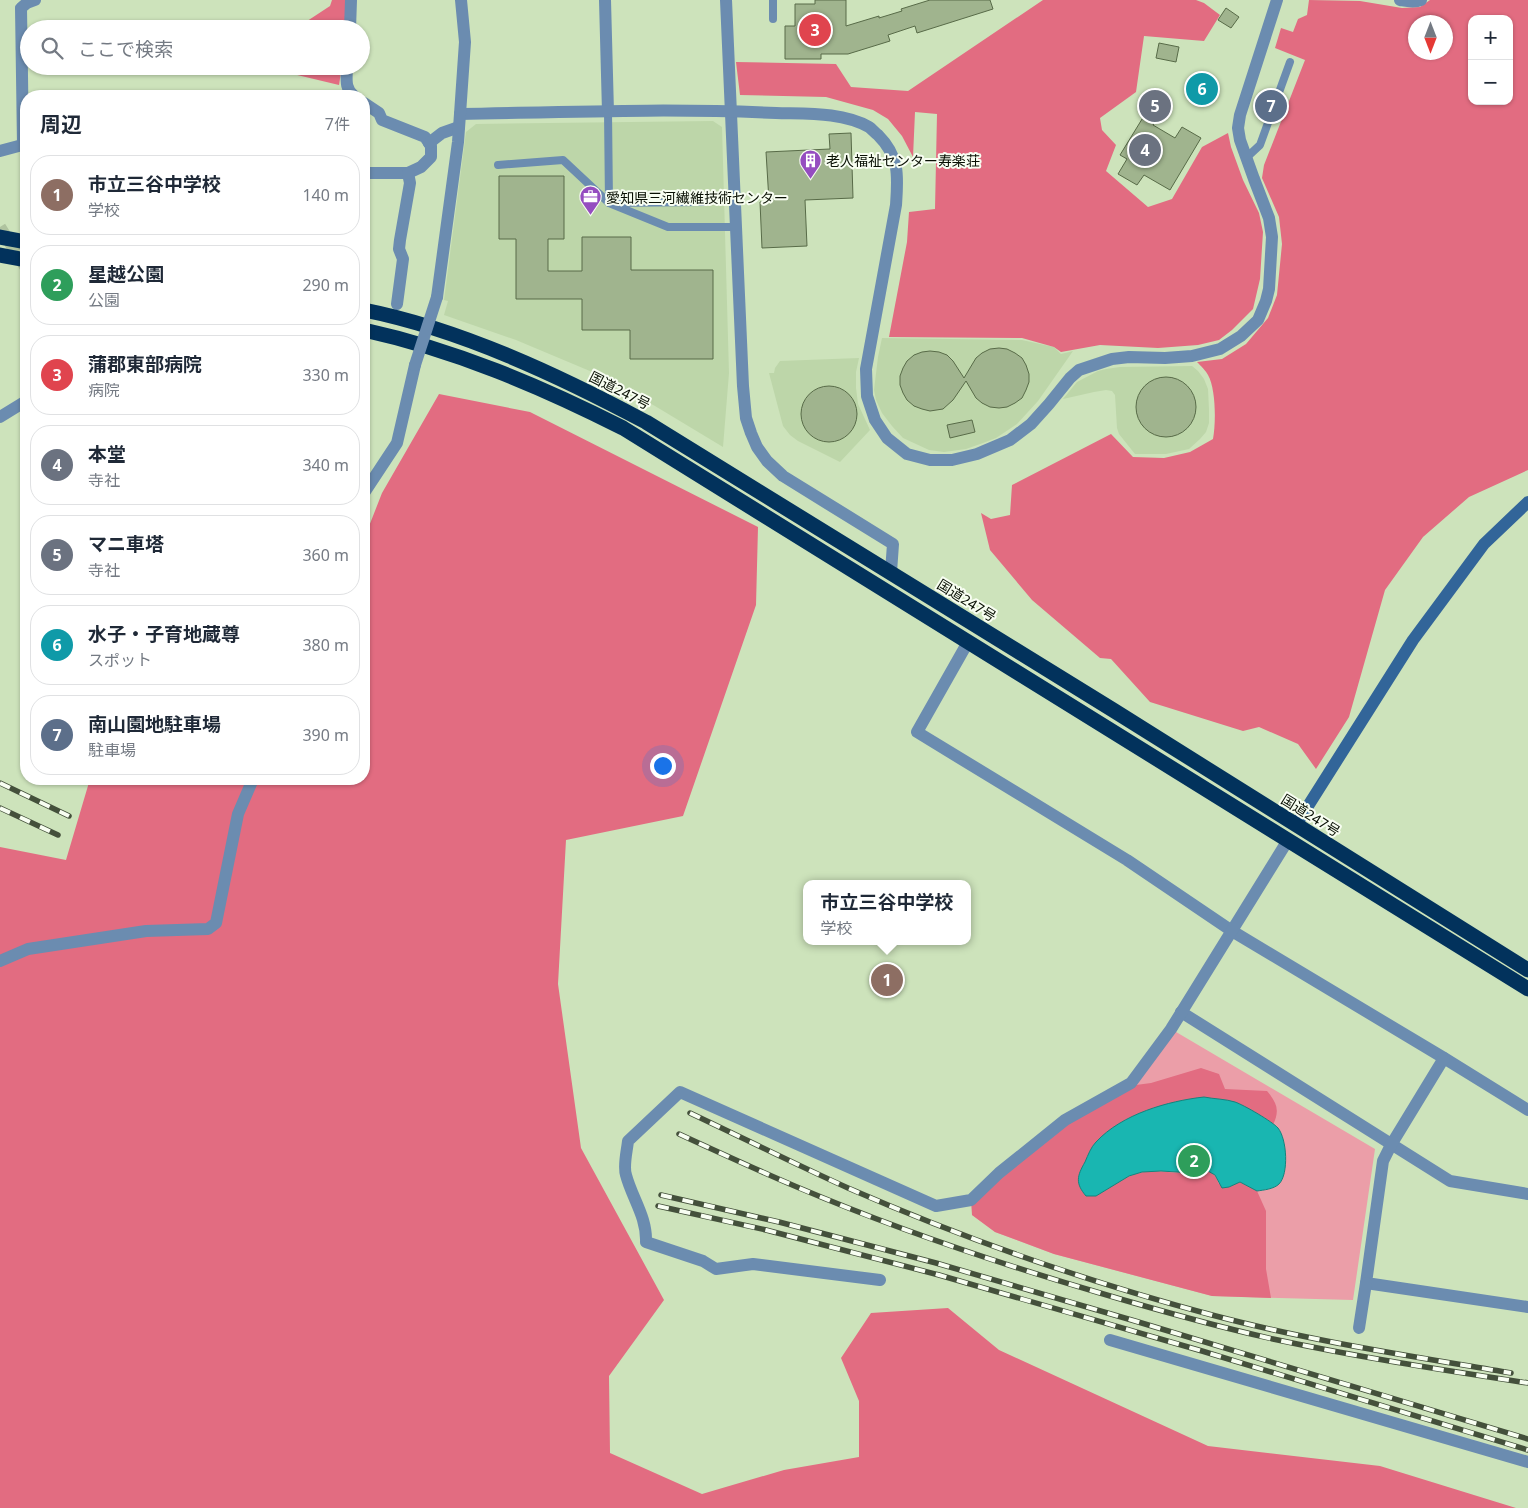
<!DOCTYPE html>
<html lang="ja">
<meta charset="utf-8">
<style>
body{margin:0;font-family:"Noto Sans","Noto Sans JP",sans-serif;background:#f2f2f3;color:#1f2937}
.controls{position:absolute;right:15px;top:15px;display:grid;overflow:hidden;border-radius:10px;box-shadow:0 1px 4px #0004}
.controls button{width:45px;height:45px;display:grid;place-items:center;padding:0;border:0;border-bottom:1px solid #e0e1e3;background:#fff;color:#1f2937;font:25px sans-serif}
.compass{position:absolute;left:1408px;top:15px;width:45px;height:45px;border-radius:50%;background:#fff;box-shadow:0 1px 4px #0004;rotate:180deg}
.you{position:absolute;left:662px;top:765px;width:18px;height:18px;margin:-12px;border:4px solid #fff;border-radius:50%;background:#1a73e8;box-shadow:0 0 0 8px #1a73e833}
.badge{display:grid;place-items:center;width:32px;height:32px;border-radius:50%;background:#954dc0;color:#fff;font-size:16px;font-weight:700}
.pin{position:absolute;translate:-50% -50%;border:2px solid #fff;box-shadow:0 1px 5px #0006}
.popup{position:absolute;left:803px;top:880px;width:168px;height:65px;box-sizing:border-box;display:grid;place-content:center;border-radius:10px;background:#fff;filter:drop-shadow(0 1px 4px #0005);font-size:16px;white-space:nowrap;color:#747a83}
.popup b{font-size:19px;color:#1f2937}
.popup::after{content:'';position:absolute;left:50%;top:100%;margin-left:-10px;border:10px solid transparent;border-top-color:#fff}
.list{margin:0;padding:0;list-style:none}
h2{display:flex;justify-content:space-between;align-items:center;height:65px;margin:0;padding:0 20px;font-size:21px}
h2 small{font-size:16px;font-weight:400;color:#747a83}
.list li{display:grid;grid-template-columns:32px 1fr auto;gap:15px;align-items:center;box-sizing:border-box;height:80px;margin:0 10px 10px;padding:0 10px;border:1px solid #e0e1e3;border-radius:20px}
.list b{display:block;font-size:19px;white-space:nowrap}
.list p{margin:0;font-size:16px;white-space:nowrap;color:#747a83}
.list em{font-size:16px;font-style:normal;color:#747a83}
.icon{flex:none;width:28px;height:28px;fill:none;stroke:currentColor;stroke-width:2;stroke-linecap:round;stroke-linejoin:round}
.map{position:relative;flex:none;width:1528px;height:1508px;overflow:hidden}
.search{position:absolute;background:#fff;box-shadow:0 1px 4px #0004;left:20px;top:20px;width:350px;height:55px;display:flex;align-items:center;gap:12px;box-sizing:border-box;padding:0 18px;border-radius:28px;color:#747a83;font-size:19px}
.panel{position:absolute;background:#fff;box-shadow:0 1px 4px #0004;left:20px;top:90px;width:350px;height:695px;border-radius:20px}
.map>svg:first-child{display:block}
.built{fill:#bdd6a9}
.green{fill:#eb9ea8}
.forest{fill:#e26c81;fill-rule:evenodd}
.water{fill:#19b6b1;stroke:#14847d}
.building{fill:#a0b48e;stroke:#586b48}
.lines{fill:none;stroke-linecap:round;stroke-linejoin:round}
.street-tunnel{stroke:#afc39f;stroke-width:12;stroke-dasharray:12 6;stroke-linecap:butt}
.lane{stroke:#6b8cb0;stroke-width:8}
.street{stroke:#6b8cb0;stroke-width:12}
.secondary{stroke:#326599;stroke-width:12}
.highway{stroke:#02325c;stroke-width:15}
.rail-casing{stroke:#44503b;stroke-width:5.5}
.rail{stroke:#f8fef2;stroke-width:4;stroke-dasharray:11;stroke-linecap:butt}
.street-bridge{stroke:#6b8cb0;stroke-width:12}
.labels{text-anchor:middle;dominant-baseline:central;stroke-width:4;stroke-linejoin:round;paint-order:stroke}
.poi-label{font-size:14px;fill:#080f03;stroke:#f8fef2;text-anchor:start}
.street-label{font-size:14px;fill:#080f03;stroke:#f8fef2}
</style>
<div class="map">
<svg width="1528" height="1508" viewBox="0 0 1528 1508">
<rect width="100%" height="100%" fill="#cde3bb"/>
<!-- built -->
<g class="built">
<polygon points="713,121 722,127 729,373 723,447 655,406 597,374 516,340 444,315 448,301 444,300 466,132 476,124"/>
<polygon points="882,338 1022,340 1054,347 1061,354 1073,351 1038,401 1017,424 996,438 983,443 966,449 944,452 929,450 903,438 892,426 882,413 876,400 874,390 878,357"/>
<polygon points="859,358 856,372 856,388 858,404 870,430 840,462 798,441 790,435 783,426 769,373 774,373 775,368 780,361"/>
<polygon points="1192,366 1198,371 1204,379 1208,389 1209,410 1209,423 1206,432 1200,439 1189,449 1166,454 1135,454 1119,434 1117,428 1115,395 1112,391 1106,390 1094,392 1063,399 1077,382 1098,371 1106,369 1120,367"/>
</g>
<!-- green -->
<polygon class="green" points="1171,1029 1375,1149 1353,1300 1212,1296 1054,1254 995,1232 972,1215 1131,1083"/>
<!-- forest -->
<g class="forest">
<polygon points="332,0 346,0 345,29 295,29 330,6"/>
<polygon points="1043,0 1196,0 1204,3 1220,15 1204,41 1144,36 1136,92 1100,118 1102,130 1116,145 1106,171 1148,207 1172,199 1202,147 1228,133 1231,147 1243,180 1259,213 1263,232 1260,279 1253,309 1232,330 1219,340 1198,345 1158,348 1100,345 1061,352 1054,347 1022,338 889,337 907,242 909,212 935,209 937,114 915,112 913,157 902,136 888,119 873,110 826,97 740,95 736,62 836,64 851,87 908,91"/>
<path d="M 1309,0 L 1360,1 L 1402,8 L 1420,7 L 1430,0 L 1528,0 L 1528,470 L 1469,497 L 1423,537 L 1385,590 L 1349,717 L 1316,769 L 1298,744 L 1259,727 L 1243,731 L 1150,702 L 1111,659 L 1100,658 L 1032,600 L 990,550 L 981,513 L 991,519 L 1010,515 L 1012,485 L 1111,434 L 1133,457 L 1164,458 L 1190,452 L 1213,439 C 1216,423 1216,389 1208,375 C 1206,371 1201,366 1197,362 L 1222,359 L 1246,344 L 1268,318 L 1277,295 L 1282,244 L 1279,217 L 1262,178 L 1264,165 L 1305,60 L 1275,48 L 1281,28 L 1293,32 L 1298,19 L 1307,15 ZM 1472,19 L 1509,19 L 1509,101 L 1472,101 ZM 1416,22 L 1446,22 L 1446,52 L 1416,52 Z"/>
<polygon points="292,66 342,66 339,85 293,74"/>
<polygon points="439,394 530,412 758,527 756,605 683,816 566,840 558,984 581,1148 664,1300 609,1376 610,1453 702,1494 784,1470 859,1457 859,1401 841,1358 871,1313 948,1308 999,1350 1208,1446 1380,1466 1516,1508 0,1508 0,847 66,860 90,779 364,779 364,539 382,493"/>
<path d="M 1201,1068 L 1219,1074 L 1225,1089 L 1267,1091 C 1277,1103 1280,1110 1273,1125 L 1262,1117 L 1158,1108 C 1134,1112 1111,1127 1095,1144 L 1096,1196 C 1106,1190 1120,1180 1130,1176 C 1150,1167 1170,1174 1191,1173 C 1198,1173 1203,1169 1210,1172 C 1215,1174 1217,1179 1219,1184 L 1229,1187 L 1240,1182 L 1257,1191 L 1266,1211 L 1266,1269 L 1271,1298 L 1212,1296 L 1054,1254 L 995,1232 L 972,1215 L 971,1200 L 1065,1120 L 1136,1085 L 1151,1083 Z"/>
</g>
<!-- water -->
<path class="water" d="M 1204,1097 C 1214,1099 1226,1099 1235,1102 C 1244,1105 1273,1122 1278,1128 C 1287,1139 1289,1174 1279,1184 C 1274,1189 1264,1190 1257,1191 L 1240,1182 L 1229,1187 L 1222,1188 L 1215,1175 L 1208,1171 L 1202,1171 L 1193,1173 L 1161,1171 L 1142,1172 L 1129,1176 L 1096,1196 L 1086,1196 C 1075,1183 1077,1176 1085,1162 C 1088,1155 1091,1147 1096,1142 C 1122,1114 1168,1101 1204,1097 Z"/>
<!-- building -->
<g class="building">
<polygon points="815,0 846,0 846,26 879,16 879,18 902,11 901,9 930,0 990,0 993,9 917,33 915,26 888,35 890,41 848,54 821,54 821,59 785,59 785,26 795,26 795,4 815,4"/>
<polygon points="1226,8 1239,17 1231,28 1218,20"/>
<polygon points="1159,43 1179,47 1176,62 1156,58"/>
<polygon points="1153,95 1167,103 1153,125 1175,138 1182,127 1201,138 1170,190 1144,175 1137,185 1118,174 1127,159 1120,155 1147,111 1144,109"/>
<polygon points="851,133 853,198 805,200 807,246 762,248 760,202 769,201 766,152 830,149 829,134"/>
<polygon points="499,176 564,176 564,239 548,239 548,271 582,271 582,237 631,237 631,270 713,270 713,359 630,359 630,330 582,330 582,299 516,299 516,239 499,239"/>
<polygon points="999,348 1007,349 1015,353 1022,358 1026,365 1029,374 1029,382 1026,390 1022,398 1015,403 1007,407 999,408 990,407 982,403 976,398 966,381 953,400 943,409 930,411 922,409 914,406 907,400 903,393 900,385 900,376 903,368 907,361 914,355 922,352 930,351 939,352 947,355 953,361 964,378 976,358 982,353 990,349"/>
<circle cx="1166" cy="407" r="30"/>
<circle cx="829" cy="414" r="28"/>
<polygon points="972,420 975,432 950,438 947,425"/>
</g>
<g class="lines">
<!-- street-tunnel -->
<polyline class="street-tunnel" points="0,227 26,268"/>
<!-- lane -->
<g class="lane">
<polyline points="773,0 773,19"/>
<polyline points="608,112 609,203 668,227 736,227"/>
<polyline points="1246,158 1260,145 1290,62"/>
<polyline points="498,165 563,160 609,203 705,202"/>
</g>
<!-- street -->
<g class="street">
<polyline points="605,0 608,112"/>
<polyline points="726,0 743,386 746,418 751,433 757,447 767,461 783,476 893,544 891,572"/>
<path d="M 1400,0 C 1406,1 1414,3 1421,0"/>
<polyline points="350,29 351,0"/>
<path d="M 347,66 C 347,78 344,88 354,96"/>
<polyline points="364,103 379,113 382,120 425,137 431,146 431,157 421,167 408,173 364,173"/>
<path d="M 460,114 C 566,112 671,108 776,113 C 807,114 842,112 869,127 C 872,129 875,133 878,135 C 900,157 898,177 896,205 L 866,369 L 867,396 L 875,420 L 887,438 L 907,454 L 930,460 L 952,460 L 977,454 L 1010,440 L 1031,424 L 1049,404 L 1070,378 L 1079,370 L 1112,359 L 1129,357 L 1165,358 L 1192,356 L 1220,349 L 1241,336 L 1258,320 L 1266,301 L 1269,289 L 1272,237 L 1269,218 L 1254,179 L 1240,140 L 1238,128 L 1240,115 L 1277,0"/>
<polyline points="429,143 442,133 459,127"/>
<polyline points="23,144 21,8 27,3 35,0"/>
<polyline points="0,151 26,144"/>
<polyline points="437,297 458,142 460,114 465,42 461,0"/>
<polyline points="397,304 403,259 399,249 400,240 410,183 408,173"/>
<polyline points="0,417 26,401"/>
<polyline points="364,493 397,443 415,365"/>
<polyline points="968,642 917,732 1127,860 1232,931 1444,1058 1528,1110"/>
<polyline points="0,961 28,949 146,931 208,929 216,923 238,814 253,779"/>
<polyline points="1181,1012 1450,1181 1528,1194"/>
<polyline points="1444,1058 1391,1145 1383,1161 1366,1283 1528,1307"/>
<path d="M 880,1280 L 753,1264 L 716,1269 L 703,1261 L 646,1242 C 647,1217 632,1198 626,1175 C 623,1166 627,1151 628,1141 L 680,1092 L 936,1206 L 971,1200 L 999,1173 L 1065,1120 L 1131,1083 L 1171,1029 L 1288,840"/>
<polyline points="1359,1328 1366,1283"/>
<polyline points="1110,1340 1528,1462"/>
</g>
<!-- secondary -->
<polyline class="secondary" points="1296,825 1413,640 1484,544 1528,502"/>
<!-- highway -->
<g class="highway">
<polyline points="0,237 26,242"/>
<polyline points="0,255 26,260"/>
<path d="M 364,310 C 460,329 560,376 646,422 L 1113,710 L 1528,970"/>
<path d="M 364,330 C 455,350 540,386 623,428 L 1528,989"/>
</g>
<defs>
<g id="rail">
<polyline points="0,783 69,816"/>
<polyline points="0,808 58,835"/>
<path d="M 690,1113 C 743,1138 795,1164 848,1188 C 965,1239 1088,1282 1212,1315 C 1310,1341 1411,1356 1511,1373"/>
<path d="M 679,1134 C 718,1152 757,1170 797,1187 C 896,1229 997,1263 1100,1293 C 1157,1310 1215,1326 1273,1339 C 1357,1357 1443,1370 1528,1383"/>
<polyline points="661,1195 779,1222 936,1263 1135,1321 1528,1439"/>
<polyline points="658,1206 766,1230 939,1275 1202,1351 1528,1450"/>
</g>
</defs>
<!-- rail casing -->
<use href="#rail" class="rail-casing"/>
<!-- rail -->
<use href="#rail" class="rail"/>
<!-- street-bridge -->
<polyline class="street-bridge" points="415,365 437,297"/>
</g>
<!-- icons -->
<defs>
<symbol id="building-pin" viewBox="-11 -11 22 30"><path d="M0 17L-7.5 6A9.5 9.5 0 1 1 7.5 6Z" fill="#954dc0" stroke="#f8fef2"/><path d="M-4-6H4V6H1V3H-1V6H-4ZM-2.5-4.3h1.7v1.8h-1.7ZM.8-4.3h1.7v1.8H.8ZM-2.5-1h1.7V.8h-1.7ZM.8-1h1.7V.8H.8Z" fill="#fff"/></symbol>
<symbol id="office-pin" viewBox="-11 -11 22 30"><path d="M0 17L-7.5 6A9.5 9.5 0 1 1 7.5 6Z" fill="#954dc0" stroke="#f8fef2"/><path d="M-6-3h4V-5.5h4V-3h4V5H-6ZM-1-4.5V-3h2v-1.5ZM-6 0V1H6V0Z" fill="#fff"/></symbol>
</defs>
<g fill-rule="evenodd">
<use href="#building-pin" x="798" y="148" width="25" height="34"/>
<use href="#office-pin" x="578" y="184" width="25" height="34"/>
</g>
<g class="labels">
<!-- poi labels -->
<g class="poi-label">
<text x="826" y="160">老人福祉センター寿楽荘</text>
<text x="606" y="197">愛知県三河繊維技術センター</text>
</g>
<!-- street labels -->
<g class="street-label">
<text transform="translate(620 390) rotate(27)">国道247号</text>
<text transform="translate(967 600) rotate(32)">国道247号</text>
<text transform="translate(1311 815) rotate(32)">国道247号</text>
</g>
</g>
</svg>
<div class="controls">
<button>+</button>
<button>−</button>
</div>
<svg class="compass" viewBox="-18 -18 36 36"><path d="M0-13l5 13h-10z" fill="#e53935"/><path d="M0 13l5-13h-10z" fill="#747a83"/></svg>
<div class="you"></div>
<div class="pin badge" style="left:887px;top:980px;background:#8d6e63">1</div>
<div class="popup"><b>市立三谷中学校</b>学校</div>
<div class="pin badge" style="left:1194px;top:1161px;background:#2e9e5b">2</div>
<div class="pin badge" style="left:815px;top:30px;background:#e0444e">3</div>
<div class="pin badge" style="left:1145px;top:150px;background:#6b7280">4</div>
<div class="pin badge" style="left:1155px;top:106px;background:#6b7280">5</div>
<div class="pin badge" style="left:1202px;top:89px;background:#0f9aa8">6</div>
<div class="pin badge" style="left:1271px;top:106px;background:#5c6f8a">7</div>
<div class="search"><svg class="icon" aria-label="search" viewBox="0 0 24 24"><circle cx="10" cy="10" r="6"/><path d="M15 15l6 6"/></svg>ここで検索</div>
<section class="panel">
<h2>周辺<small>7件</small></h2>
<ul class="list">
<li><span class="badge" style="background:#8d6e63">1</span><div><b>市立三谷中学校</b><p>学校</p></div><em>140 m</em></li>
<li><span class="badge" style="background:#2e9e5b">2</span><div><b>星越公園</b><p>公園</p></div><em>290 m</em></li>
<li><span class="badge" style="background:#e0444e">3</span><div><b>蒲郡東部病院</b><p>病院</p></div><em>330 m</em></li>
<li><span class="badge" style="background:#6b7280">4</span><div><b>本堂</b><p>寺社</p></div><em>340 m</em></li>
<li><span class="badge" style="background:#6b7280">5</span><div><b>マニ車塔</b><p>寺社</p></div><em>360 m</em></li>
<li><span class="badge" style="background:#0f9aa8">6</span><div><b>水子・子育地蔵尊</b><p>スポット</p></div><em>380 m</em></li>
<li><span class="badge" style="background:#5c6f8a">7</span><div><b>南山園地駐車場</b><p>駐車場</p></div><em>390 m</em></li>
</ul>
</section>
</div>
